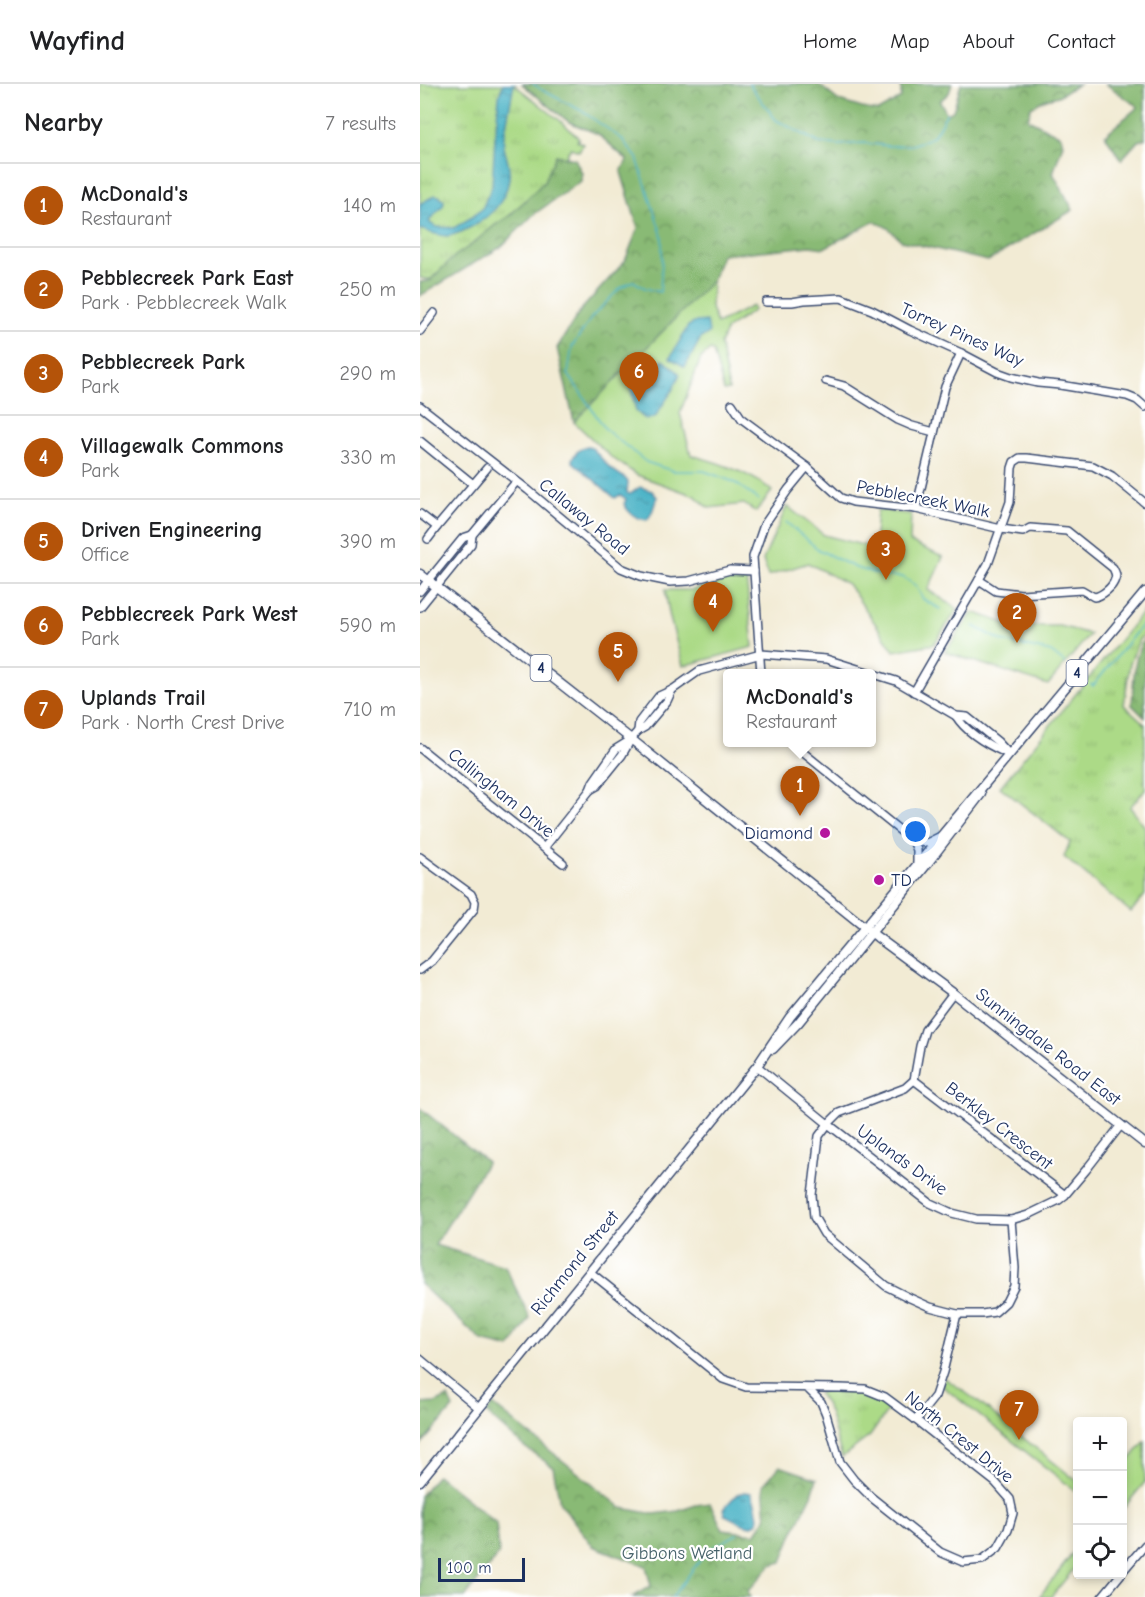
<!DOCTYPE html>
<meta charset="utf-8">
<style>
body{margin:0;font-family:"Comic Neue",sans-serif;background:#f6f6f6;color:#202124}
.controls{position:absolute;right:18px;bottom:18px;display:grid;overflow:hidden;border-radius:6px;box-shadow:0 3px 9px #0003}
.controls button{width:54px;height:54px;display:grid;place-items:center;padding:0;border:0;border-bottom:2px solid #e0e0e0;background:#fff;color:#202124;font:30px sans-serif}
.scale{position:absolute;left:18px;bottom:15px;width:87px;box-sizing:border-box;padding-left:6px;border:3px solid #1b2f5e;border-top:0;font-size:16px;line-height:21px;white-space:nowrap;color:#1b2f5e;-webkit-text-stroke:4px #fff;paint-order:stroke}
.you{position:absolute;left:496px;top:748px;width:21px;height:21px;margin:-15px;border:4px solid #fff;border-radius:50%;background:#1a73e8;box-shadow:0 0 0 9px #1a73e833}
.badge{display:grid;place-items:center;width:39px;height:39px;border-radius:50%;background:#b45309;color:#fff;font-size:20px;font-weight:700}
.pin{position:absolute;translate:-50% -50px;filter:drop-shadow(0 2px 3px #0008)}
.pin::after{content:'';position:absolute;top:32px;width:21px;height:18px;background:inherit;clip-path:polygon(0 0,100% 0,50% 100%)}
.popup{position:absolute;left:303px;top:585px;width:153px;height:78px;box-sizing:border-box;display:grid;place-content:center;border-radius:6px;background:#fff;filter:drop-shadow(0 2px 4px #0005);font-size:20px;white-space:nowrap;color:#757577}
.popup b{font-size:22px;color:#202124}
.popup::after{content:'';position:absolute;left:50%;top:100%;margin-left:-12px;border:12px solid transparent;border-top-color:#fff}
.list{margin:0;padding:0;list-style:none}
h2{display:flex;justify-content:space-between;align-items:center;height:78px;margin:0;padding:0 24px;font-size:26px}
h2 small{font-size:20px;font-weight:400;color:#757577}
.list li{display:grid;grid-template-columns:39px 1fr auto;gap:18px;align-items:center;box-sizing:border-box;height:84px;padding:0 24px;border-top:2px solid #e0e0e0}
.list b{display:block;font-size:22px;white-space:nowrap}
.list p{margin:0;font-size:20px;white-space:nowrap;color:#757577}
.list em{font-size:20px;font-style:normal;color:#757577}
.icon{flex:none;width:33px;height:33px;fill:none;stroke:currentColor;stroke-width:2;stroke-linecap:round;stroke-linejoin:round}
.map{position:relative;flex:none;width:725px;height:1513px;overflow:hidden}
header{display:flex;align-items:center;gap:36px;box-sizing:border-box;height:84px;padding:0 30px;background:#fff;border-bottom:2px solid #e0e0e0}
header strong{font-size:28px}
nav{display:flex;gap:33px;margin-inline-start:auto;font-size:21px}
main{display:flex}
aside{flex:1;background:#fff}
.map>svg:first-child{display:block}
.grass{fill:url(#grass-tufts);stroke:#648472;stroke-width:1.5}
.forest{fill:url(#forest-crowns);stroke:#527469;stroke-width:1.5}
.park{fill:#acda87;stroke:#648472;stroke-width:1.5}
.water{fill:url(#water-ripples);stroke:#327092;stroke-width:1.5}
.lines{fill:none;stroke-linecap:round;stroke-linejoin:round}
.stream{stroke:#48b2c6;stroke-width:1.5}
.minor-casing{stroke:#3b4b70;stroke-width:10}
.major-casing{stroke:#3b4b70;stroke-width:11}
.minor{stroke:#fff;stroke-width:7}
.major{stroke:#fff;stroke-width:8}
.poi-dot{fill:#b5179e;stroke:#fff;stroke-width:2}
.labels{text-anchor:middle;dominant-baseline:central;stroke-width:4.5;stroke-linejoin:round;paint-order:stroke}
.shield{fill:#fff;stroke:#5f6d8e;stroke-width:1.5}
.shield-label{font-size:16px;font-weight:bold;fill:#1b2f5e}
.street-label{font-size:18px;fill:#1b2f5e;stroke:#fff}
.poi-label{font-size:18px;fill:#1b2f5e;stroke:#fff;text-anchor:end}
.park-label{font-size:18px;fill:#46626a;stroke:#fff}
</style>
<header>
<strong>Wayfind</strong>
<nav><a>Home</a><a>Map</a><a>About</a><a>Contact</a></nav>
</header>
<main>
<aside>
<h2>Nearby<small>7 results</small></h2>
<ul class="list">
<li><span class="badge">1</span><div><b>McDonald's</b><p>Restaurant</p></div><em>140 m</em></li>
<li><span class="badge">2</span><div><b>Pebblecreek Park East</b><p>Park · Pebblecreek Walk</p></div><em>250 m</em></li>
<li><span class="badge">3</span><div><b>Pebblecreek Park</b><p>Park</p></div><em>290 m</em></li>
<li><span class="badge">4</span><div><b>Villagewalk Commons</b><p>Park</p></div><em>330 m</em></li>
<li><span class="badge">5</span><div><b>Driven Engineering</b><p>Office</p></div><em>390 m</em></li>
<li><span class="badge">6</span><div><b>Pebblecreek Park West</b><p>Park</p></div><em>590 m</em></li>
<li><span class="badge">7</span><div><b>Uplands Trail</b><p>Park · North Crest Drive</p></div><em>710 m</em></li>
</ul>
</aside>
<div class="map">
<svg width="725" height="1513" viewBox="0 0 725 1513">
<defs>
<pattern id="grass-tufts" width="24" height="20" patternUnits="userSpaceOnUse" patternTransform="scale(1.5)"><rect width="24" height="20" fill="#acda87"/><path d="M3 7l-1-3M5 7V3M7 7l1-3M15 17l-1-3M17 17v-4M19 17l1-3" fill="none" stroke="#93bb77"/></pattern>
<pattern id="forest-crowns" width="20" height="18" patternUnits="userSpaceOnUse" patternTransform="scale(1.5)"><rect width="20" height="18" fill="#89ba74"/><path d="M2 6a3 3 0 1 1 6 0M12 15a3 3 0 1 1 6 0" fill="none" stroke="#6f9862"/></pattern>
<pattern id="water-ripples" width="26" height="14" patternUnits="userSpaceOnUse" patternTransform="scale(1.5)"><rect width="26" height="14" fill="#48b2c6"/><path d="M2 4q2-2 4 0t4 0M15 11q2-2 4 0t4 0" fill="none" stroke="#3b91a4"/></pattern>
</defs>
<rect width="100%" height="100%" fill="#fff"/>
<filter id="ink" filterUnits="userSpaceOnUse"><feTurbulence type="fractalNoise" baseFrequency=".0167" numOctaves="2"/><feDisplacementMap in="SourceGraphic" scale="12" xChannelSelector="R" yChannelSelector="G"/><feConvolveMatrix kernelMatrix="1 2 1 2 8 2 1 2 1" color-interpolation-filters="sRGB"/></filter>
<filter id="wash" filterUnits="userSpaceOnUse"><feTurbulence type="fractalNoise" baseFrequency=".008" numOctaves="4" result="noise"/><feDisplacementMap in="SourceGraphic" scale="24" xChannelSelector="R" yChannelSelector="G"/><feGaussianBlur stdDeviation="1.35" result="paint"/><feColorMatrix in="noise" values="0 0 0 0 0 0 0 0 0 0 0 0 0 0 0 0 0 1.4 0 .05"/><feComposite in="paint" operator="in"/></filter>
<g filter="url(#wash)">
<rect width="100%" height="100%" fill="#f2ebd4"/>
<!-- grass -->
<g class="grass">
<polygon points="0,0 96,0 96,2 142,38 159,54 157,57 163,60 159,67 151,64 129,99 22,197 0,194"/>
<polygon points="725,525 725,549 719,556 710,579 704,621 725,640 725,706 710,723 725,743 725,811 711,828 644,773 650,758 580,703"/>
<path d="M 403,1307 C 428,1307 450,1307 471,1322 L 450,1352 L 422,1373 L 409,1328 L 406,1321 L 398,1310 Z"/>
</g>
<!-- forest -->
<g class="forest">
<polygon points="102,0 398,0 419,17 442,24 458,27 481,14 481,0 532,0 529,9 520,17 527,30 533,27 541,0 659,0 638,12 626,15 611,23 608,35 641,52 643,60 633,89 653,126 568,177 482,157 468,144 455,137 404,164 390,162 302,171 292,197 154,338 137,264 160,227 205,177 218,144 201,88 207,76 178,50 149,38"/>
<polygon points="686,0 725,0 725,55 718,57 701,76 685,51 718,23"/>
<polygon points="136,71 155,75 162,89 161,97 113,131 81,163 0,212 0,198 9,197 35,172 51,161 75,141 89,132 124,98"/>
<path d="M 725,554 L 725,634 L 712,621 C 714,600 712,572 725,554 Z"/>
<polygon points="0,1024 67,1078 15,1161 85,1182 110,1234 90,1264 62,1257 0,1200"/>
<polygon points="28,1313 33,1324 0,1362 0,1320 15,1319"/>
<polygon points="73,1321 202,1424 234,1430 258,1427 276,1421 290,1419 303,1446 335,1450 346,1434 343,1401 360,1382 397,1395 392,1411 373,1449 362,1478 351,1481 328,1507 330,1513 212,1513 231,1502 226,1482 173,1462 140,1419 133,1383 103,1362 66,1329"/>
<polygon points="17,1391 76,1439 79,1470 45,1513 0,1513 0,1412"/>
</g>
<!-- park -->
<g class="park">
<path d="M 292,197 L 291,224 L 297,240 L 332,222 L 334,226 L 307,245 L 300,260 L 309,306 L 304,307 L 293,267 L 290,266 L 281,274 L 260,329 L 271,371 C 297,378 332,389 352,407 L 336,428 L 324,420 L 289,424 L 275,412 L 217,391 L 191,373 L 154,338 Z"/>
<polygon points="367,422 404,451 454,464 457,426 491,430 490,458 523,473 508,506 538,525 514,560 474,567 428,500 388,479 348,492 343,476"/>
<polygon points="326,492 333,563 263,582 250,534 245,506 272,506 298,498"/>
<polygon points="553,528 593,542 640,542 670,550 628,601 525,568"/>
<polygon points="525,1294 556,1316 657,1397 657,1408 522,1302"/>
<polygon points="725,1357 725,1398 703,1425 703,1384"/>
<polygon points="657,1464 657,1481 631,1513 619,1513"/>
</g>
<!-- water -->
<g class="water">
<path d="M 83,0 L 94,0 L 85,48 C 79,63 92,78 89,94 C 86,121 64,138 41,148 C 37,149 32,152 27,152 C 18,152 9,148 0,145 L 0,120 L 15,111 L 19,112 L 24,117 L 23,122 L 9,137 L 11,140 L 17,143 L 34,144 L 52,133 L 62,125 L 72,102 L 75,54 L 79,13 Z"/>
<polygon points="287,237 289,249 281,254 265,283 250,274 268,242 276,238"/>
<polygon points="244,276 260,290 252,307 235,333 226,336 216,327 207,287 215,285 222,290"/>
<path d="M 168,362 L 171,363 L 191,385 L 205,394 L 208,398 L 207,409 L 210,410 L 220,403 L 232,407 L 237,413 C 234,421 233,430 227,436 C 217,435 209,430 204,420 L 206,415 L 200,411 L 195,414 L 153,378 L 152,375 C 156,369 160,363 168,362 Z"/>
<path d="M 325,1408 L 331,1409 C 336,1419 338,1427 338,1438 L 331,1442 L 323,1440 L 305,1431 L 303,1425 L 317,1410 Z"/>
</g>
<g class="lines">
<!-- stream -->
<g class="stream">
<polyline points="113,0 122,6 162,27 202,55 217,74 242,152 242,177 240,208 225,204 213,197 199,205 172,233 152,263 148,290 186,346 226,378 253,387 284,387 314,398 339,416"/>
<polyline points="329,0 356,36 399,59 419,61 444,59 470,62 492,61 513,53 527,29"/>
<polyline points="366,438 399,466 436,484 465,492 483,493 496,502 503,515 520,525"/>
<polyline points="554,542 582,557 631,568 645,579"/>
<polyline points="671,600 673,602 725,537"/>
<polyline points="252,1513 287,1467 317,1450"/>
</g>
</g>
</g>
<g filter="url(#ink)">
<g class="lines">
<defs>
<g id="minor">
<polyline points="346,218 372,218 384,216 421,214 452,226 490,246 541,269 577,288 591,293 618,299 640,301 707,312 717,316 725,323"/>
<polyline points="0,247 14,229"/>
<polyline points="406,297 424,302 478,336 492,342 514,348"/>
<path d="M 312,320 L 322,335 L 387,383 L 421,414 L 433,418 L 496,425 L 581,445 L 603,448 L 610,444 L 647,447 L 693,484 C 695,488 697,491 695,495 C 693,503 682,512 674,513 L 662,506 L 601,510 L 576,507 L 559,496"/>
<polyline points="0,322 108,406 201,484 221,492 250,498 269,497 310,486 334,487"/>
<polyline points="0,357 53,400"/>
<polyline points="496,425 525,303 541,269"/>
<polyline points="0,430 17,443 67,384"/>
<polyline points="8,455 17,443"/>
<polyline points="0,507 43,454 52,451 96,398"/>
<polyline points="0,523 51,460 52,451"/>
<polyline points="341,590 333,473 344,441 368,406 387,383"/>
<polyline points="494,608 568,480 590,418 592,384 594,378 600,374 607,374 673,382 692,392 725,419"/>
<path d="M 536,632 C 546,648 568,661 586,669"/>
<polyline points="218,647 219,638 239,612 252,606 279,587 341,570 406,575 476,597 536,632 547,633 578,658 589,670"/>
<polyline points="370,658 493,757 507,759 519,753"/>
<polyline points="0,664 143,779"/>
<polyline points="170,706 173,698 196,665 209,657"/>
<polyline points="493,757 497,766 497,780"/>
<polyline points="124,764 170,706 177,702 202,671 211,655 218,647 225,643 247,617 252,606"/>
<polyline points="0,773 51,810 55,818 54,825 12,877 0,886"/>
<polyline points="533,909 505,946 500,962 494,996 485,1004 419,1029 408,1040 399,1052 392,1111 394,1133 404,1150 466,1202 490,1214 510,1223 537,1230 562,1230 575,1228 586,1218 594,1202 595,1184 591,1136"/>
<polyline points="337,982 408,1040 510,1119 532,1129 556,1135 591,1136 608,1131 639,1116 645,1111 666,1086 701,1041"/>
<polyline points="494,996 645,1111"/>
<polyline points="170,1188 303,1295 326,1303 420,1304 445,1305 465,1313 496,1336 575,1398 590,1415 593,1429 588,1446 578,1464 562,1476 543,1478 520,1468 451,1413 434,1396 420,1378 406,1330 401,1318 387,1304"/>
<polyline points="0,1275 59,1324"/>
<polyline points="496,1336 515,1312 523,1288 537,1230"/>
<polyline points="702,1488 725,1461"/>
<polyline points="682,1513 701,1490"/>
</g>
<g id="major">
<polyline points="0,490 211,655 457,853 533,909 725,1060"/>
<polyline points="353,965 378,939 507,780 561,710"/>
<polyline points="0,1397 337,982 370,933 725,508"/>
</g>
</defs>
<!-- minor casing -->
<use href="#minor" class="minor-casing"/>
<!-- major casing -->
<use href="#major" class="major-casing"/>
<!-- minor -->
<use href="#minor" class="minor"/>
<!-- major -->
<use href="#major" class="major"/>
</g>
</g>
<!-- markers -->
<g class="poi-dot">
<circle cx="405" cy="749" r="6"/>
<circle cx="459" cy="796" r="6"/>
</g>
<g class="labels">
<!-- shield labels -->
<g class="shield">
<rect x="110.5" y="571" width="21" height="26" rx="4.5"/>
<rect x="646.5" y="576" width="21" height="26" rx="4.5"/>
</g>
<g class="shield-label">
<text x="121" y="584">4</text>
<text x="657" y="589">4</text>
</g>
<!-- street labels -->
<g class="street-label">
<text transform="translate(542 251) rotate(24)">Torrey Pines Way</text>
<text transform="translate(503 415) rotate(11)">Pebblecreek Walk</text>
<text transform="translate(164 433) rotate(39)">Callaway Road</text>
<text transform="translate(81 709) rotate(39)">Callingham Drive</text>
<text transform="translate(628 963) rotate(38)">Sunningdale Road East</text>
<text transform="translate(579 1042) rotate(38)">Berkley Crescent</text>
<text transform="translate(482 1076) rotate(36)">Uplands Drive</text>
<text transform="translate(155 1179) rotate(-51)">Richmond Street</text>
<text transform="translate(539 1353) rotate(39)">North Crest Drive</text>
</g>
<!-- poi labels -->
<g class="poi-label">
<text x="393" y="749">Diamond</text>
<text x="471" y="796" text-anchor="start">TD</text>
</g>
<!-- park labels -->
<g class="park-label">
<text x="267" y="1469">Gibbons Wetland</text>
</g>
</g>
</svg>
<div class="controls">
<button>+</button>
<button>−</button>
<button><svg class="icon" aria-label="locate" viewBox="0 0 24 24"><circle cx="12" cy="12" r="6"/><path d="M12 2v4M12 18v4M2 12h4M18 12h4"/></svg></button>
</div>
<div class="scale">100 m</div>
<div class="you"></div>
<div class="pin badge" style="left:380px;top:732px">1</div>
<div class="popup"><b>McDonald's</b>Restaurant</div>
<div class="pin badge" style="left:597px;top:559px">2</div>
<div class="pin badge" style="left:466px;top:496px">3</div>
<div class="pin badge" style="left:293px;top:548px">4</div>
<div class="pin badge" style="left:198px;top:598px">5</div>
<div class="pin badge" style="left:219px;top:318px">6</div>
<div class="pin badge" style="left:599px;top:1356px">7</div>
</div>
</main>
